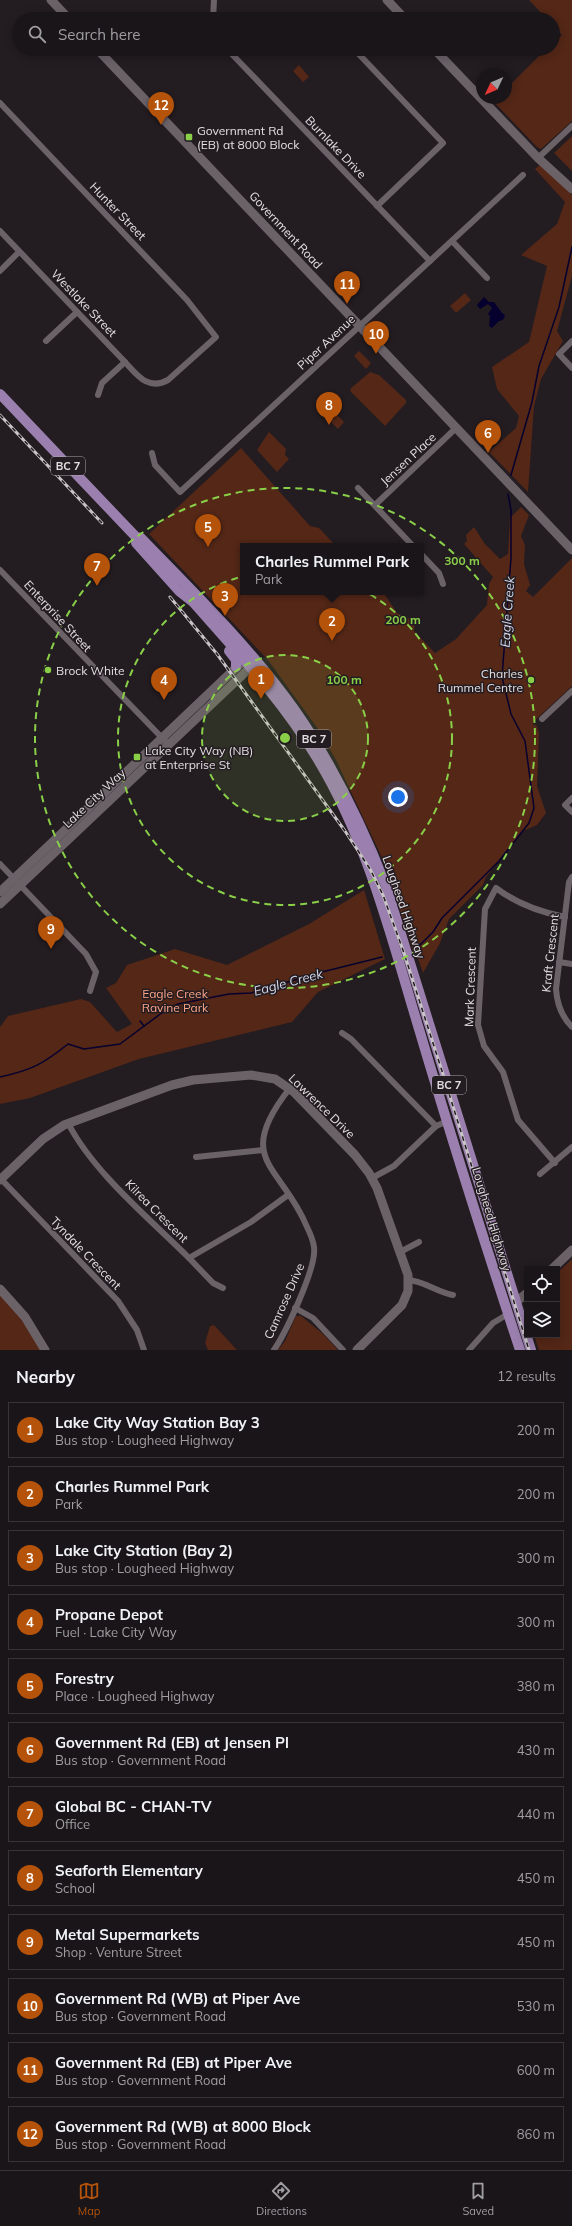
<!DOCTYPE html>
<meta charset="utf-8">
<style>
body{margin:0;font-family:Mulish,sans-serif;background:#231e22;color:#f1f3f6}
.controls{position:absolute;right:12px;bottom:12px;display:grid;overflow:hidden;border-radius:0px;box-shadow:0 2px 10px #0003}
.controls button{width:36px;height:36px;display:grid;place-items:center;padding:0;border:0;border-bottom:1px solid #383438;background:#1a1519;color:#f1f3f6;font:20px sans-serif}
.compass{position:absolute;left:476px;top:68px;width:36px;height:36px;border-radius:50%;background:#1a1519;box-shadow:0 2px 10px #0003;rotate:226deg}
.you{position:absolute;left:398px;top:797px;width:14px;height:14px;margin:-10px;border:3px solid #fff;border-radius:50%;background:#1a73e8;box-shadow:0 0 0 6px #1a73e833}
.badge{display:grid;place-items:center;width:26px;height:26px;border-radius:50%;background:#b45309;color:#fff;font-size:13px;font-weight:700}
.pin{position:absolute;translate:-50% -33px;filter:drop-shadow(0 1px 2px #0008)}
.pin::after{content:'';position:absolute;top:21px;width:14px;height:12px;background:inherit;clip-path:polygon(0 0,100% 0,50% 100%)}
.popup{position:absolute;left:240px;top:543px;width:184px;height:52px;box-sizing:border-box;display:grid;place-content:center;border-radius:0px;background:#1a1519;filter:drop-shadow(0 1px 3px #0005);font-size:13px;white-space:nowrap;color:#9f9fa2}
.popup b{font-size:15px;color:#f1f3f6}
.popup::after{content:'';position:absolute;left:50%;top:100%;margin-left:-8px;border:8px solid transparent;border-top-color:#1a1519}
.list{margin:0;padding:0;list-style:none}
h2{display:flex;justify-content:space-between;align-items:center;height:52px;margin:0;padding:0 16px;font-size:17px}
h2 small{font-size:13px;font-weight:400;color:#9f9fa2}
.list li{display:grid;grid-template-columns:26px 1fr auto;gap:12px;align-items:center;box-sizing:border-box;height:56px;margin:0 8px 8px;padding:0 8px;border:1px solid #383438;border-radius:0px}
.list b{display:block;font-size:15px;white-space:nowrap}
.list p{margin:0;font-size:13px;white-space:nowrap;color:#9f9fa2}
.list em{font-size:13px;font-style:normal;color:#9f9fa2}
.icon{flex:none;width:22px;height:22px;fill:none;stroke:currentColor;stroke-width:2;stroke-linecap:round;stroke-linejoin:round}
.map{position:relative;flex:none;width:572px;height:1350px;overflow:hidden}
.search{position:absolute;background:#1a1519;box-shadow:0 2px 10px #0003;left:12px;right:12px;top:12px;height:44px;display:flex;align-items:center;gap:10px;box-sizing:border-box;padding:0 14px;border-radius:22px;color:#9f9fa2;font-size:15px}
.sheet{height:820px;background:#1a1519}
nav{display:flex;justify-content:space-around;align-items:center;box-sizing:border-box;height:56px;border-top:1px solid #383438;background:#1a1519;font-size:11px;color:#9f9fa2}
nav a{display:grid;justify-items:center;gap:2px}
nav .on{color:#b45309}
.map>svg:first-child{display:block}
.green{fill:#542717}
.water{fill:#06002e}
.lines{fill:none;stroke-linecap:round;stroke-linejoin:round}
.stream{stroke:#06002e;stroke-width:1.5}
.street{stroke:#6b6268;stroke-width:6}
.secondary{stroke:#6b6268;stroke-width:9}
.primary{stroke:#9b80af;stroke-width:10}
.rail-casing{stroke:#c9c4c7;stroke-width:3}
.rail{stroke:#231c21;stroke-width:1.5;stroke-dasharray:4.5;stroke-linecap:butt}
.ring{fill:none;stroke:#89cf48;stroke-width:2;stroke-dasharray:7 5}
.poi-dot{fill:#89cf48;stroke:#231c21;stroke-width:1.5}
.labels{text-anchor:middle;dominant-baseline:central;stroke-width:3;stroke-linejoin:round;paint-order:stroke}
.shield{fill:#231c21;stroke:#aaa4a8;stroke-width:1}
.shield-label{font-size:11px;font-weight:bold;fill:#e4dfe2}
.poi-label{font-size:12px;fill:#e4dfe2;stroke:#231c21;text-anchor:start}
.street-label{font-size:12px;fill:#e4dfe2;stroke:#231c21}
.park-label{font-size:12px;fill:#fea586;stroke:#231c21}
.water-label{font-size:13px;font-style:italic;fill:#d7dbef;stroke:#231c21}
.centre{fill:#89cf48;stroke:#231c21;stroke-width:2}
.ring-label{font-size:12px;text-anchor:middle;font-weight:bold;fill:#89cf48;stroke:#231c21;stroke-width:3;stroke-linejoin:round;paint-order:stroke}
</style>
<div class="map">
<svg width="572" height="1350" viewBox="0 0 572 1350">
<rect width="100%" height="100%" fill="#231c21"/>
<!-- green -->
<g class="green">
<polygon points="529,0 572,0 572,121 541,149 537,147 493,101 496,98 506,98 506,89 546,49 553,49 553,43 562,35 553,26 553,19 547,19"/>
<polygon points="299,65 309,77 303,82 293,71"/>
<polygon points="572,136 572,171 554,153"/>
<polygon points="542,163 572,195 572,276 557,331 563,341 541,379 534,406 528,492 489,452 516,428 519,416 497,389 492,367 529,342 547,266 521,255 557,224 565,202 535,169"/>
<polygon points="465,293 471,300 456,313 450,306"/>
<polygon points="359,351 371,363 366,369 354,356"/>
<polygon points="370,372 379,375 406,400 406,403 385,426 351,392 350,389"/>
<polygon points="333,411 344,422 338,429 327,418"/>
<polygon points="269,432 286,449 285,455 289,459 277,472 257,450"/>
<polygon points="241,448 310,526 319,528 336,546 243,546 243,592 383,592 397,613 415,621 414,631 435,653 456,639 487,605 489,584 493,577 464,544 467,541 466,535 474,527 485,544 500,559 508,554 510,518 521,507 529,515 521,536 525,545 524,564 530,585 526,591 533,597 572,558 572,686 533,722 534,726 536,724 539,733 537,786 546,813 537,825 523,831 486,877 483,885 449,919 440,943 423,973 417,956 415,958 384,862 336,760 318,729 268,660 149,534"/>
<polygon points="364,890 385,959 318,992 292,1022 139,1059 30,1098 0,1104 0,1027 8,1016 81,999 90,1002 117,1032 132,1024 106,988 116,983 127,965 175,949 227,965 309,924"/>
<polygon points="572,1259 572,1350 539,1350 534,1335 557,1335 557,1273"/>
<polygon points="0,1294 14,1308 41,1350 0,1350"/>
<polygon points="296,1316 301,1316 323,1334 338,1350 278,1350 285,1341"/>
<polygon points="214,1325 237,1350 208,1350 205,1343 210,1326"/>
</g>
<!-- water -->
<polygon class="water" points="484,297 489,302 494,302 502,313 505,315 503,320 499,321 492,328 489,326 490,316 488,314 492,308 488,304 480,309 477,305"/>
<g class="lines">
<!-- stream -->
<g class="stream">
<polyline points="511,475 532,402 539,366 559,307 572,247"/>
<polyline points="419,946 433,932 442,918 499,861 529,823 534,808 525,741 511,714 502,677 511,558 511,510 508,494"/>
<polyline points="140,1021 144,1026"/>
<path d="M 0,1077 C 32,1070 43,1064 68,1044 L 84,1049 L 120,1044 L 167,1009 L 178,1004 L 229,994 L 251,993 L 322,972 L 382,957"/>
</g>
<!-- street -->
<g class="street">
<polyline points="213,19 214,0"/>
<polyline points="227,49 430,261"/>
<polyline points="354,49 443,143 377,206"/>
<path d="M 0,103 L 187,300 L 216,337 L 168,380 C 148,391 137,375 125,362 L 0,231"/>
<polyline points="538,158 572,126"/>
<polyline points="452,241 487,278"/>
<polyline points="0,271 19,252"/>
<polyline points="46,341 77,312"/>
<polyline points="572,341 559,354 572,368"/>
<polyline points="98,395 102,383 125,362"/>
<polyline points="152,453 155,465 180,492 523,175"/>
<polyline points="358,488 413,546"/>
<polyline points="375,505 456,428"/>
<polyline points="421,554 439,573 443,584"/>
<polyline points="0,570 168,744"/>
<polyline points="542,719 572,691"/>
<polyline points="572,798 565,805 572,812"/>
<polyline points="0,864 86,954 96,972 90,991"/>
<path d="M 572,877 L 569,882 L 556,989 C 557,1004 561,1016 572,1027"/>
<polyline points="559,962 572,964"/>
<polyline points="342,1033 351,1039 436,1126"/>
<path d="M 68,1123 C 93,1172 150,1219 189,1258 L 251,1222 L 288,1195"/>
<polyline points="196,1157 263,1150"/>
<path d="M 555,1163 L 518,1120 L 503,1072 L 484,1046 L 478,1025 L 485,909 L 496,888 C 517,904 539,912 565,917"/>
<polyline points="540,1174 572,1147"/>
<polyline points="0,1178 118,1301 137,1330 144,1350"/>
<polyline points="372,1178 394,1166 436,1126 448,1121"/>
<polyline points="400,1252 419,1242"/>
<polyline points="189,1258 213,1283 223,1288"/>
<path d="M 408,1280 C 424,1281 437,1292 453,1295"/>
<polyline points="295,1308 313,1318 343,1350"/>
<path d="M 274,1350 C 286,1332 317,1267 314,1247 C 313,1240 310,1233 307,1227 C 282,1165 232,1161 290,1088"/>
<polyline points="469,1350 493,1323 508,1314"/>
</g>
<!-- secondary -->
<g class="secondary">
<polyline points="51,0 69,19"/>
<polyline points="387,0 405,19"/>
<polyline points="97,49 572,550"/>
<polyline points="434,49 538,158 572,189"/>
<polyline points="0,892 241,663"/>
<polyline points="0,904 255,663"/>
<polyline points="0,1180 43,1139 64,1125 172,1085 193,1080 251,1075 275,1079 294,1092 355,1155 369,1173 377,1188 408,1275 408,1291 402,1305 357,1350"/>
<polyline points="552,1269 572,1250"/>
<polyline points="0,1289 25,1317 45,1350"/>
<polyline points="516,1302 527,1293"/>
</g>
<!-- primary -->
<g class="primary">
<path d="M 0,394 L 136,537 L 141,538 C 194,593 250,647 294,709 C 332,763 362,825 386,886 L 531,1350"/>
<path d="M 136,537 L 136,543 L 179,591 L 193,602 C 237,652 283,701 317,758 C 368,842 391,937 419,1029 C 451,1137 485,1244 520,1350"/>
<polyline points="229,651 236,660 236,667"/>
</g>
<defs>
<g id="rail">
<polyline points="0,415 102,523"/>
<polyline points="170,597 217,654 345,831 370,869 383,895 404,953 442,1071 529,1350"/>
</g>
</defs>
<!-- rail casing -->
<use href="#rail" class="rail-casing"/>
<!-- rail -->
<use href="#rail" class="rail"/>
</g>
<!-- distance rings -->
<circle cx="285" cy="738" r="83" fill="#89cf48" fill-opacity=".12"/>
<g class="ring">
<circle cx="285" cy="738" r="83"/>
<circle cx="285" cy="738" r="167"/>
<circle cx="285" cy="738" r="250"/>
</g>
<!-- markers -->
<g class="poi-dot">
<rect x="185" y="133" width="8" height="8" rx="2"/>
<circle cx="48" cy="670" r="4"/>
<circle cx="531" cy="680" r="4"/>
<rect x="133" y="753" width="8" height="8" rx="2"/>
</g>
<g class="labels">
<!-- shield labels -->
<g class="shield">
<rect x="51" y="457" width="34" height="18" rx="3"/>
<rect x="297" y="730" width="34" height="18" rx="3"/>
<rect x="432" y="1076" width="34" height="18" rx="3"/>
</g>
<g class="shield-label">
<text x="68" y="466">BC 7</text>
<text x="314" y="739">BC 7</text>
<text x="449" y="1085">BC 7</text>
</g>
<!-- poi labels -->
<g class="poi-label">
<text x="197" y="130">Government Rd<tspan x="197" dy="14">(EB) at 8000 Block</tspan></text>
<text x="56" y="670">Brock White</text>
<text x="523" y="673" text-anchor="end">Charles<tspan x="523" dy="14">Rummel Centre</tspan></text>
<text x="145" y="750">Lake City Way (NB)<tspan x="145" dy="14">at Enterprise St</tspan></text>
</g>
<!-- street labels -->
<g class="street-label">
<text transform="translate(336 147) rotate(46)">Burnlake Drive</text>
<text transform="translate(118 211) rotate(46)">Hunter Street</text>
<text transform="translate(286 230) rotate(47)">Government Road</text>
<text transform="translate(84 303) rotate(46)">Westlake Street</text>
<text transform="translate(326 342) rotate(-43)">Piper Avenue</text>
<text transform="translate(408 459) rotate(-43)">Jensen Place</text>
<text transform="translate(58 616) rotate(47)">Enterprise Street</text>
<text transform="translate(94 798) rotate(-43)">Lake City Way</text>
<text transform="translate(404 907) rotate(71)">Lougheed Highway</text>
<text transform="translate(550 953) rotate(-84)">Kraft Crescent</text>
<text transform="translate(470 987) rotate(-88)">Mark Crescent</text>
<text transform="translate(322 1106) rotate(44)">Lawrence Drive</text>
<text transform="translate(157 1211) rotate(45)">Kilrea Crescent</text>
<text transform="translate(492 1219) rotate(73)">Lougheed Highway</text>
<text transform="translate(86 1253) rotate(46)">Tyndale Crescent</text>
<text transform="translate(284 1301) rotate(-66)">Camrose Drive</text>
</g>
<!-- park labels -->
<g class="park-label">
<text x="175" y="993">Eagle Creek<tspan x="175" dy="14">Ravine Park</tspan></text>
</g>
<!-- water labels -->
<g class="water-label">
<text transform="translate(507 612) rotate(-86)">Eagle Creek</text>
<text transform="translate(288 982) rotate(-15)">Eagle Creek</text>
</g>
</g>
<circle cx="285" cy="738" r="6" class="centre"/>
<g class="ring-label">
<text x="462" y="565">300 m</text>
<text x="403" y="624">200 m</text>
<text x="344" y="684">100 m</text>
</g>
</svg>
<div class="controls">
<button><svg class="icon" aria-label="locate" viewBox="0 0 24 24"><circle cx="12" cy="12" r="6"/><path d="M12 2v4M12 18v4M2 12h4M18 12h4"/></svg></button>
<button><svg class="icon" aria-label="layers" viewBox="0 0 24 24"><path d="M12 4l9 5-9 5-9-5zM3 14l9 5 9-5"/></svg></button>
</div>
<svg class="compass" viewBox="-18 -18 36 36"><path d="M0-13l5 13h-10z" fill="#e53935"/><path d="M0 13l5-13h-10z" fill="#9f9fa2"/></svg>
<div class="you"></div>
<div class="pin badge" style="left:261px;top:699px">1</div>
<div class="pin badge" style="left:332px;top:641px">2</div>
<div class="popup"><b>Charles Rummel Park</b>Park</div>
<div class="pin badge" style="left:225px;top:616px">3</div>
<div class="pin badge" style="left:164px;top:700px">4</div>
<div class="pin badge" style="left:208px;top:547px">5</div>
<div class="pin badge" style="left:488px;top:453px">6</div>
<div class="pin badge" style="left:97px;top:586px">7</div>
<div class="pin badge" style="left:329px;top:425px">8</div>
<div class="pin badge" style="left:51px;top:949px">9</div>
<div class="pin badge" style="left:376px;top:354px">10</div>
<div class="pin badge" style="left:347px;top:304px">11</div>
<div class="pin badge" style="left:161px;top:125px">12</div>
<div class="search"><svg class="icon" aria-label="search" viewBox="0 0 24 24"><circle cx="10" cy="10" r="6"/><path d="M15 15l6 6"/></svg>Search here</div>
</div>
<section class="sheet">
<h2>Nearby<small>12 results</small></h2>
<ul class="list">
<li><span class="badge">1</span><div><b>Lake City Way Station Bay 3</b><p>Bus stop · Lougheed Highway</p></div><em>200 m</em></li>
<li><span class="badge">2</span><div><b>Charles Rummel Park</b><p>Park</p></div><em>200 m</em></li>
<li><span class="badge">3</span><div><b>Lake City Station (Bay 2)</b><p>Bus stop · Lougheed Highway</p></div><em>300 m</em></li>
<li><span class="badge">4</span><div><b>Propane Depot</b><p>Fuel · Lake City Way</p></div><em>300 m</em></li>
<li><span class="badge">5</span><div><b>Forestry</b><p>Place · Lougheed Highway</p></div><em>380 m</em></li>
<li><span class="badge">6</span><div><b>Government Rd (EB) at Jensen Pl</b><p>Bus stop · Government Road</p></div><em>430 m</em></li>
<li><span class="badge">7</span><div><b>Global BC - CHAN-TV</b><p>Office</p></div><em>440 m</em></li>
<li><span class="badge">8</span><div><b>Seaforth Elementary</b><p>School</p></div><em>450 m</em></li>
<li><span class="badge">9</span><div><b>Metal Supermarkets</b><p>Shop · Venture Street</p></div><em>450 m</em></li>
<li><span class="badge">10</span><div><b>Government Rd (WB) at Piper Ave</b><p>Bus stop · Government Road</p></div><em>530 m</em></li>
<li><span class="badge">11</span><div><b>Government Rd (EB) at Piper Ave</b><p>Bus stop · Government Road</p></div><em>600 m</em></li>
<li><span class="badge">12</span><div><b>Government Rd (WB) at 8000 Block</b><p>Bus stop · Government Road</p></div><em>860 m</em></li>
</ul>
</section>
<nav>
<a class="on"><svg class="icon" aria-label="map" viewBox="0 0 24 24"><path d="M3 6l6-2 6 2 6-2v14l-6 2-6-2-6 2zM9 4v14M15 6v14"/></svg>Map</a>
<a><svg class="icon" aria-label="directions" viewBox="0 0 24 24"><path d="M12 3l9 9-9 9-9-9zM9 14v-3h6M13 9l2 2-2 2"/></svg>Directions</a>
<a><svg class="icon" aria-label="saved" viewBox="0 0 24 24"><path d="M7 4h10v16l-5-4-5 4z"/></svg>Saved</a>
</nav>
